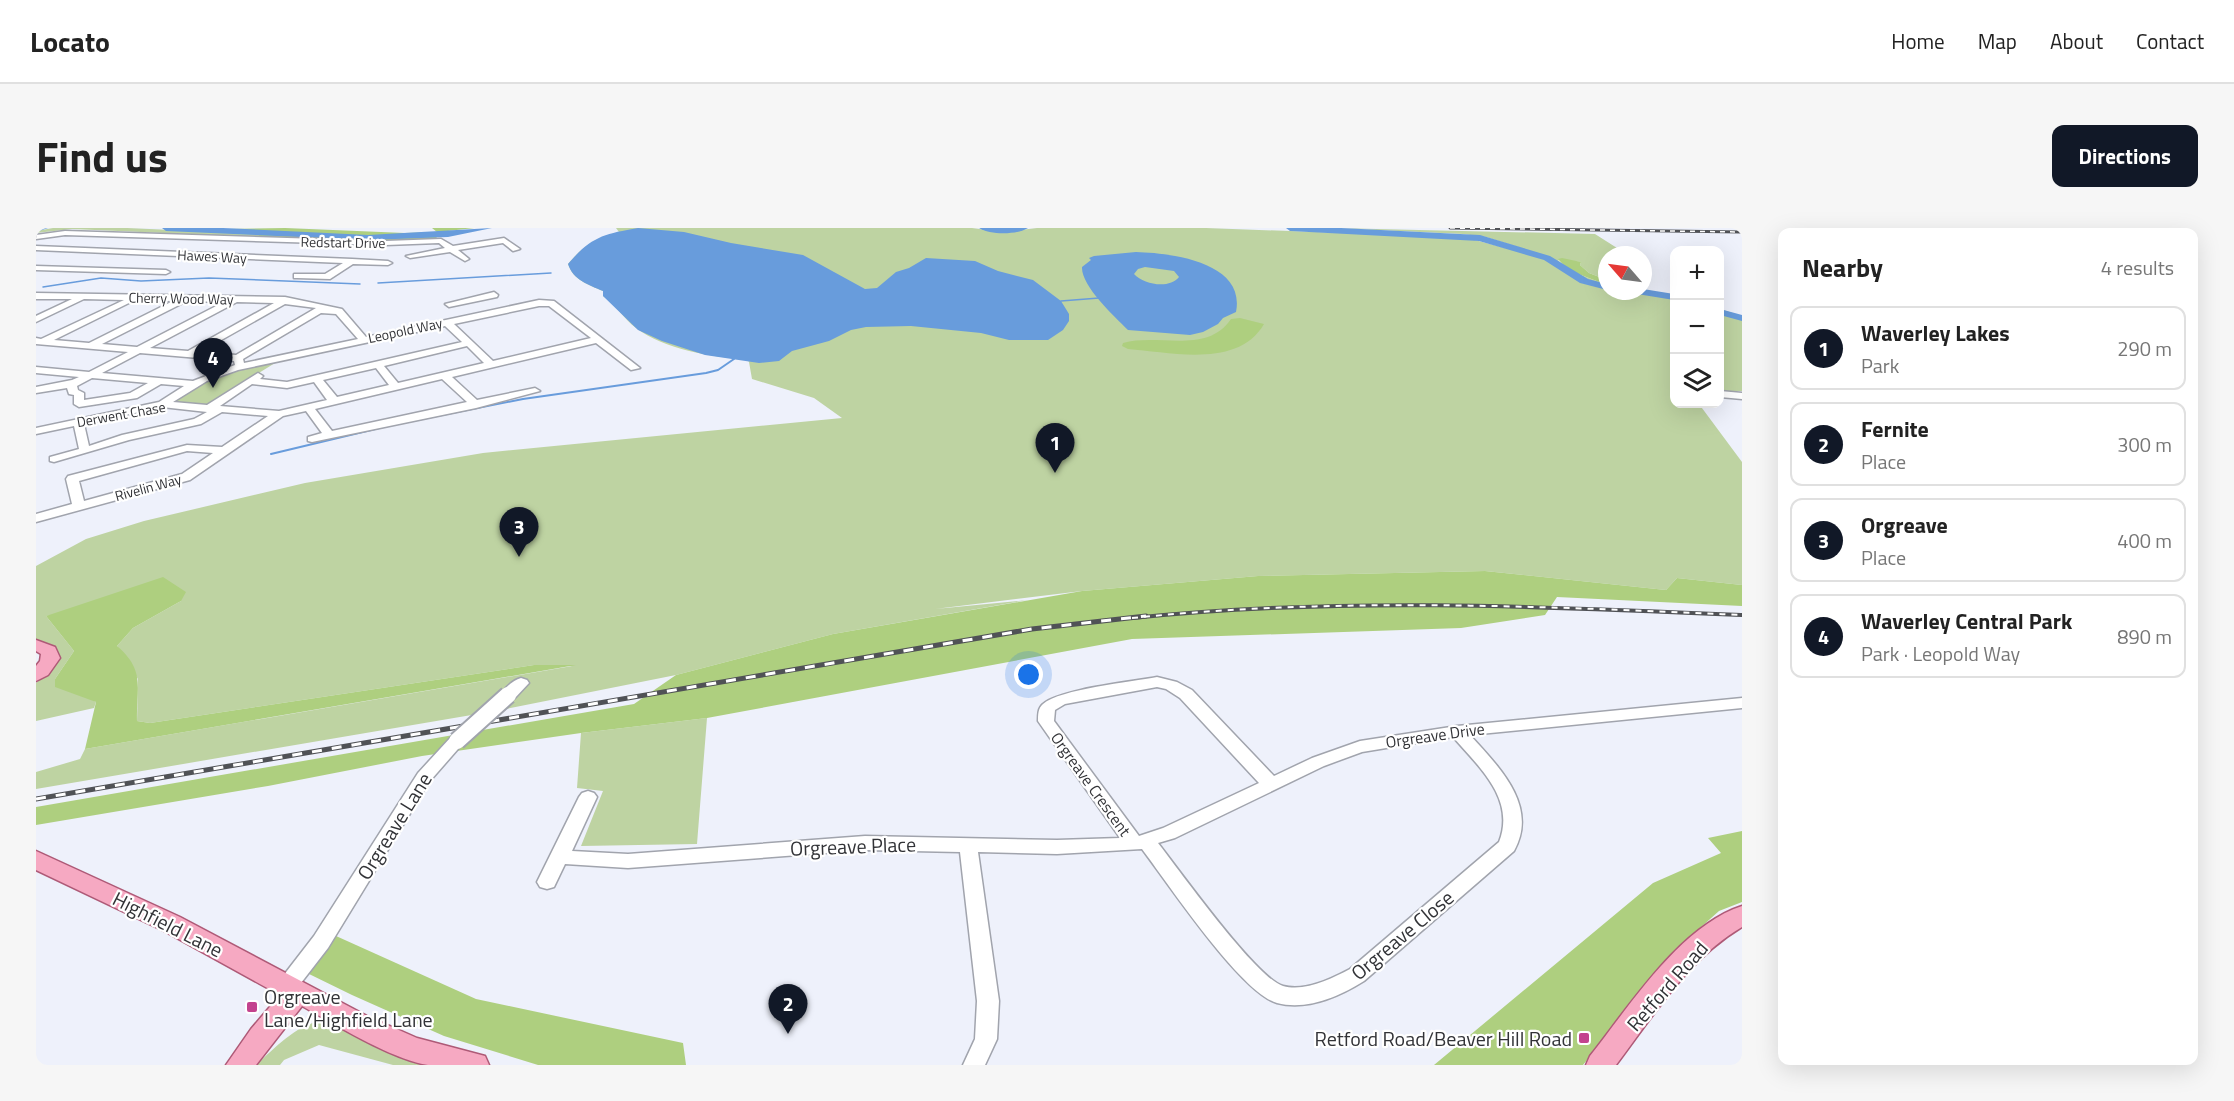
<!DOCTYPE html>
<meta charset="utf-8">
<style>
body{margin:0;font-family:"Titillium Web",sans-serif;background:#f6f6f6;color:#222}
.controls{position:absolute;right:18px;top:18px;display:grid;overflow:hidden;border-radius:12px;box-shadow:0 6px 24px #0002}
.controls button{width:54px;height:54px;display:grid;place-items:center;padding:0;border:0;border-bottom:2px solid #e0e0e0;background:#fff;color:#222;font:30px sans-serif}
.compass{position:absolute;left:1562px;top:18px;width:54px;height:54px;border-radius:50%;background:#fff;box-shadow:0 6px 24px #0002;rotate:298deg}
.you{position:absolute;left:993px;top:447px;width:21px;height:21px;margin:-15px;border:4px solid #fff;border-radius:50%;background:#1a73e8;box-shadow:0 0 0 9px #1a73e833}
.badge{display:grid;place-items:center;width:39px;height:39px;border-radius:50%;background:#111827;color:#fff;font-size:20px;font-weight:700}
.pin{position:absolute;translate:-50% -50px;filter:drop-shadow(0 2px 3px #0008)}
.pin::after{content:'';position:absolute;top:32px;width:21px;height:18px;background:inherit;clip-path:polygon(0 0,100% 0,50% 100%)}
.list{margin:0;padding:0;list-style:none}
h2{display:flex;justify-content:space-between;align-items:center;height:78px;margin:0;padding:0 24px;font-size:26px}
h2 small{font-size:20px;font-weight:400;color:#767676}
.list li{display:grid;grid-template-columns:39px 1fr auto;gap:18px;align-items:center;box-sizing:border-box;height:84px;margin:0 12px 12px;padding:0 12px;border:2px solid #e0e0e0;border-radius:12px}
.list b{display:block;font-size:22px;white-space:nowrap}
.list p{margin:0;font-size:20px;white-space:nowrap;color:#767676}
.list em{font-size:20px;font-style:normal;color:#767676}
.icon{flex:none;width:33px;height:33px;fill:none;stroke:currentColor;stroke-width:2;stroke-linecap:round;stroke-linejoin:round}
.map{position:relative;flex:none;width:1706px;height:837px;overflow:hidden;border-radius:12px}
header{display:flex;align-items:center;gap:36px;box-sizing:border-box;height:84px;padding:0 30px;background:#fff;border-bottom:2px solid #e0e0e0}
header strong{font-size:28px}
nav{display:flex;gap:33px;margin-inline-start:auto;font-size:21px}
.intro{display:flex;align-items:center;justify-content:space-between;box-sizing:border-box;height:144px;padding:0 36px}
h1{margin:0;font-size:42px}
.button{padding:15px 27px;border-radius:12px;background:#111827;color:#fff;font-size:21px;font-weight:700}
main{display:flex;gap:36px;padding:0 36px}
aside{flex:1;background:#fff;border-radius:12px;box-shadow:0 6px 24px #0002}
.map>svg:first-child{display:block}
.green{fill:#bed3a2}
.forest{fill:#aecf7f}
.water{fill:#689cdc;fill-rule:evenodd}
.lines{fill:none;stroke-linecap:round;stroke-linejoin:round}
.stream-far1{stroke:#689cdc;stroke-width:1.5}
.stream{stroke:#689cdc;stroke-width:2}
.river{fill:#689cdc;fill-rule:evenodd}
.minor-casing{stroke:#a1a4ad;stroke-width:3}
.major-casing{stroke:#ae5a77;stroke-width:3}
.minor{fill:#fff;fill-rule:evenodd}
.major{fill:#f6a9c2;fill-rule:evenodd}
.rail-far2-casing{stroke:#505256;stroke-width:3}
.rail-far1-casing{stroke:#505256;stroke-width:4}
.rail-casing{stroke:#505256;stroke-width:5}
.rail-far2{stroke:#fff;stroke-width:1.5;stroke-dasharray:5;stroke-linecap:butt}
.rail-far1{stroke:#fff;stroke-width:2;stroke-dasharray:6;stroke-linecap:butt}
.rail{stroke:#fff;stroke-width:3;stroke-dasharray:10;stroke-linecap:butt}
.minor-bridge-casing{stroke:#a1a4ad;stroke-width:20;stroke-linecap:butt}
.minor-bridge{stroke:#fff;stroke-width:16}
.poi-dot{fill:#c3438e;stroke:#fff;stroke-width:2}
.labels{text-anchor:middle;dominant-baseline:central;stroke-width:4.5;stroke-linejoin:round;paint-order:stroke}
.far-street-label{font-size:14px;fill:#323337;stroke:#fff}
.street-label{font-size:16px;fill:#323337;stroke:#fff}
.near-street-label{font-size:20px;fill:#323337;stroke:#fff}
.near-poi-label{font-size:20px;fill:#323337;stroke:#fff;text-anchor:start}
</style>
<header>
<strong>Locato</strong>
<nav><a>Home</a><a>Map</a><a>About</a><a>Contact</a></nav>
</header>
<div class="intro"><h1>Find us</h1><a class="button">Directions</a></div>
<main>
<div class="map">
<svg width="1706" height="837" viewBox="0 0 1706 837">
<rect width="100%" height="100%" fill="#eef1fb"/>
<!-- green -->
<g class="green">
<polygon points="17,0 91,0 226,6 220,9 36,1 0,5 0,3"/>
<path d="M 580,0 L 936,0 L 968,4 L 1001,0 L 1170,0 L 1361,7 L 1435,11 L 1499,28 L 1501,25 L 1450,9 L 1427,6 L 1298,0 L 1559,6 L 1592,27 L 1571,27 L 1571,52 L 1553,45 L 1544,37 L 1545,34 L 1522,32 L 1532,42 L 1571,57 L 1571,63 L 1607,62 L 1638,67 L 1638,176 L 1663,176 L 1706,234 L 1706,357 L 1641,350 L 1630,362 L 1449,343 L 1222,348 L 1046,363 L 899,381 L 992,372 L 797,406 L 640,447 L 465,482 L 0,561 L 0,544 L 44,531 L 49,521 L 536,438 L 498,437 L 114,495 L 101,493 L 102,451 L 81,418 L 97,400 L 145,373 L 10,388 L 38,423 L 19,451 L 60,474 L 58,480 L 0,493 L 0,455 L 16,441 L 23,428 L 13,417 L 0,414 L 0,338 L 50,311 L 108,293 L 269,255 L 447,225 L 806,190 L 778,170 L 716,151 L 713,134 L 711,131 C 678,130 627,121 600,100 C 588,91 580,77 567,68 L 567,63 C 553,57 537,52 532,36 C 547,18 559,10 583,4 Z"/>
<polygon points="1684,81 1706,88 1706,163 1684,163"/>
<polygon points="230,134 239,135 170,178 132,174 182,146"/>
<polygon points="671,490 661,616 545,618 567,563 541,560 545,505"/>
<path d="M 284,793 L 404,837 L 357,837 L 283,817 L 248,832 L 244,837 L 220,837 C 238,821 260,797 284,793 Z"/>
</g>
<!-- forest -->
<g class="forest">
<polygon points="249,0 369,5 401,4 396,0 438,0 403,4 400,11 367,14 233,10 220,9 230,3 190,1"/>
<polygon points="1526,30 1545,34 1544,37 1553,45 1571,52 1571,57 1532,42 1522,31"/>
<path d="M 1204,90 L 1228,96 C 1202,141 1134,124 1092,121 L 1086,118 L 1087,115 C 1122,105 1171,127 1195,91 Z"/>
<polygon points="1449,343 1630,362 1641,350 1706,357 1706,378 1521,369 1509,387 1425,400 1096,411 671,490 545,505 386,528 232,558 0,597 0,579 598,476 640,447 797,406 1046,363 1222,348"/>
<path d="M 127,349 L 150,364 L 145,373 L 97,400 L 81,418 C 110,443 100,459 101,493 L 114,495 L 498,437 L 540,437 L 49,521 L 60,474 L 19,459 L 19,451 L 38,423 L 10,388 Z"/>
<polygon points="1706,603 1706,674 1683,683 1645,717 1547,837 1398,837 1617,655 1685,625 1672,610"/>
<polygon points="300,708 440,771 647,815 650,837 502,837 408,808 316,767 271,745"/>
</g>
<!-- water -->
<g class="water">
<path d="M 602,0 L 648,4 L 695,15 L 767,27 L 829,61 L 841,60 L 860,44 L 873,40 L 890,30 L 939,33 L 962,43 L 997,52 L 1025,73 L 1033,86 L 1033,93 L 1027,102 L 1012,112 L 973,112 L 945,105 L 875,98 L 830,99 L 815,102 L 793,113 L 756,123 L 743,133 L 723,135 L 669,127 L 626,113 L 602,102 L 567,68 L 567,63 C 553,57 537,52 532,36 C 555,9 567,6 602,0 Z"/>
<path d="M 1100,24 C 1135,25 1210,34 1200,84 L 1187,90 L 1182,96 L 1167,104 L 1154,107 L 1092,102 C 1078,88 1045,58 1046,39 L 1055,32 L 1053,30 L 1058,28 ZM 1109,39 L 1138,43 L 1143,49 C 1134,61 1108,57 1098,46 L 1102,41 Z"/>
</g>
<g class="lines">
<!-- stream-far1 -->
<g class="stream-far1">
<polyline points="342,55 515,45"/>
<polyline points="7,59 65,50 105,53 173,50 324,56"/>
<polyline points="1025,73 1063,70"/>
</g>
<!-- stream -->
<polyline class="stream" points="235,226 356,197 487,171 670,145 682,142 698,131"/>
<!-- river -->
<g class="river">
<polygon points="0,0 12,0 0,4"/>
<polygon points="126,0 187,0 332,7 456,0 412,9 332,12 130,3"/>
<path d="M 943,0 L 992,0 C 981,7 954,7 943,0 Z"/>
<polygon points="1250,0 1305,0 1444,7 1514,28 1552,51 1571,56 1571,62 1544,55 1508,32 1443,13 1254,3"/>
<polygon points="1607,61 1638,66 1638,72 1601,66 1596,63 1607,63"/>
<polygon points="1684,81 1706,87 1706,93 1684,87"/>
</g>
<defs>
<g id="minor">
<polygon points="29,3 350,13 405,11 417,18 468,10 484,21 477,23 467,15 422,22 433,31 429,33 414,24 374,30 370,28 409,20 403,15 350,17 29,7 0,11 0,7"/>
<polygon points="0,18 316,31 352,33 356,35 352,37 317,36 294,51 261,50 258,50 258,46 289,46 307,35 0,22"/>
<polygon points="0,38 130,42 134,44 130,46 0,42"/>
<polygon points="458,64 462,67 461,69 413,79 409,76"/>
<path d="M 0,65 L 249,69 L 306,81 L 330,109 L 503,72 L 518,73 L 604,140 L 595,142 L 560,115 L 416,149 L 441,172 L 499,160 L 504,163 L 440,180 L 276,214 L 272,213 L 272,209 L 286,205 L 270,183 L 247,188 L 154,252 L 0,294 L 0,286 L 36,276 L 30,251 L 32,248 L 151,217 L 186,219 L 232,188 L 186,184 L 165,196 L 93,212 L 18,234 L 14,233 L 14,229 L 43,221 L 38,198 L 0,206 L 0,200 L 123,174 L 148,158 L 125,156 L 101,170 L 43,179 L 38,176 L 38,167 L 33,166 L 31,160 L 0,165 L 0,159 L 36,152 L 43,149 L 0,145 L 0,139 L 53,144 L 92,124 L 0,116 L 0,110 L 5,111 L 88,72 L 48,71 L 0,94 L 0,88 L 36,71 L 0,71 ZM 99,72 L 137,73 L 53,115 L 18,112 ZM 151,73 L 188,74 L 101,119 L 66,116 ZM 201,74 L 238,75 L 152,123 L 114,120 ZM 249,76 L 280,80 L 200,127 L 164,124 ZM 503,78 L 513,78 L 555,110 L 457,133 L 418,96 ZM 285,85 L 300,86 L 322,111 L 208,135 L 207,131 ZM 409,98 L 426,114 L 251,154 L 224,151 L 227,148 L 222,145 L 171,177 L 137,174 L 171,153 L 202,142 ZM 431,118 L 448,135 L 362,155 L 348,138 ZM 104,125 L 198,133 L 199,137 L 157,153 L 66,145 ZM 340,140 L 353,157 L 301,169 L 287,152 ZM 56,150 L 112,155 L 94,165 L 48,172 L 48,165 L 42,162 L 41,158 ZM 406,151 L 431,174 L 296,203 L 279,181 ZM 278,154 L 291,172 L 243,183 L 184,178 L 216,156 L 251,160 ZM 126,179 L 171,184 L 158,191 L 86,207 L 53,218 L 48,196 ZM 151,223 L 177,225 L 146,246 L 48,273 L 43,253 Z"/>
<polygon points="1684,163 1706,165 1706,171 1684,169"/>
<path d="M 1121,449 L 1141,454 L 1156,462 L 1238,548 L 1276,530 L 1324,513 L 1421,498 L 1706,470 L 1706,480 L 1434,507 C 1463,539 1503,578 1478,623 L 1328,753 C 1304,768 1271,783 1241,775 C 1205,765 1131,654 1106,621 L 1021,626 L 942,624 L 963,773 L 961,811 L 949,837 L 927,837 L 939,811 L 941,773 L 924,624 L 829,622 L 592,640 L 529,636 L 518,659 L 511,661 L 504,659 L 501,654 L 543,569 L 546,565 L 552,563 L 558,565 L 561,569 L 536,623 L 592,626 L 829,608 L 1021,612 L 1084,610 L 1002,493 C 1002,487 1002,480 1007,476 C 1024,461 1095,454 1121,449 ZM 1121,459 L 1130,461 L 1144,470 L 1223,555 L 1127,600 L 1103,608 L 1018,493 L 1019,482 L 1029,476 ZM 1417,509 C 1443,539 1480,571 1463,614 L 1314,741 C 1295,751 1269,764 1247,758 C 1220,750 1144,643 1122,615 L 1139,610 L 1288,538 L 1326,524 Z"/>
<path d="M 485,450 L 491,452 L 493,455 L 478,471 L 466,471 L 464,467 C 469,460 477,452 485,450 Z"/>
<polygon points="421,507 427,509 429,513 394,553 292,720 258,764 251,767 244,764 240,758 244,752 278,708 382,545 415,509"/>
</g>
<g id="major">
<polygon points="0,412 19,419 24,430 12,447 0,453 0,438 4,433 5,426 0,423"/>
<path d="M 0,623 L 144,689 L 331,788 L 381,810 L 449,828 L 453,837 C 433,837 411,837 392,837 C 357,832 298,796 266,778 L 220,837 L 190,837 L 215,801 L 244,767 L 128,703 L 0,642 Z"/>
<path d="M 1706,678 L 1706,699 C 1652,731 1617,788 1580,837 L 1550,837 L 1554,828 C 1593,779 1644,698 1706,678 Z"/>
</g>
</defs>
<!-- minor casing -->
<use href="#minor" class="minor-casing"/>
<!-- major casing -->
<use href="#major" class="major-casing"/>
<!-- minor -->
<use href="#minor" class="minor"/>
<!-- major -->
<use href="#major" class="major"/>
<defs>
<polyline id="rail-far2" points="1414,0 1706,4"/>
<path id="rail-far1" d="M 1096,390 C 1299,369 1502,378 1706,387"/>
<polyline id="rail" points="0,571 996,401 1110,388"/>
</defs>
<!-- rail-far2 casing -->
<use href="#rail-far2" class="rail-far2-casing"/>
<!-- rail-far1 casing -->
<use href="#rail-far1" class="rail-far1-casing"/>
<!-- rail casing -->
<use href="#rail" class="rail-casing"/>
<!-- rail-far2 -->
<use href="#rail-far2" class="rail-far2"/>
<!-- rail-far1 -->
<use href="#rail-far1" class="rail-far1"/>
<!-- rail -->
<use href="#rail" class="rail"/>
<defs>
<polyline id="minor-bridge" points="421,513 472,467"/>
</defs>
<!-- minor-bridge casing -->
<use href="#minor-bridge" class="minor-bridge-casing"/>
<!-- minor-bridge -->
<use href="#minor-bridge" class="minor-bridge"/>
</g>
<!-- markers -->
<g class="poi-dot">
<rect x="210" y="773" width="12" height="12" rx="3"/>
<rect x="1542" y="804" width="12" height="12" rx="3"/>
</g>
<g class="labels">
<!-- far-street labels -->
<g class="far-street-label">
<text transform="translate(307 14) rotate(1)">Redstart Drive</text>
<text transform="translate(176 28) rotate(3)">Hawes Way</text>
<text transform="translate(145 70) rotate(1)">Cherry Wood Way</text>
<text transform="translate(369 102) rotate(-12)">Leopold Way</text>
<text transform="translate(85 186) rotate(-10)">Derwent Chase</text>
<text transform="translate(112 259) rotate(-15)">Rivelin Way</text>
</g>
<!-- street labels -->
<g class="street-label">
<text transform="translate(1399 507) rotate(-8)">Orgreave Drive</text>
<text transform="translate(1055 556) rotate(54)">Orgreave Crescent</text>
</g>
<!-- near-street labels -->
<g class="near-street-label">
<text transform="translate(358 598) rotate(-58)">Orgreave Lane</text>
<text transform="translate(817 618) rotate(-2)">Orgreave Place</text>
<text transform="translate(132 696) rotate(27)">Highfield Lane</text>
<text transform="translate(1366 707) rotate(-40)">Orgreave Close</text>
<text transform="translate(1631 758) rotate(-49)">Retford Road</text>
</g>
<!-- near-poi labels -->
<g class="near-poi-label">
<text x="228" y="768">Orgreave<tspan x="228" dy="23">Lane/Highfield Lane</tspan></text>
<text x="1536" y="810" text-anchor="end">Retford Road/Beaver Hill Road</text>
</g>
</g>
</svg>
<div class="controls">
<button>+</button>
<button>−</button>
<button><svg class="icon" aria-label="layers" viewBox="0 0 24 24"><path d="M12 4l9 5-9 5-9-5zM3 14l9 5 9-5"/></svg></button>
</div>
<svg class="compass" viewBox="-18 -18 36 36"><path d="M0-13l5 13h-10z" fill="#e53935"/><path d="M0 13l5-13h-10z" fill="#767676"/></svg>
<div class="you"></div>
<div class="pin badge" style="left:1019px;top:245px">1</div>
<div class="pin badge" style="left:752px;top:806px">2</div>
<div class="pin badge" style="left:483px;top:329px">3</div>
<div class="pin badge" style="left:177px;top:160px">4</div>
</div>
<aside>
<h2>Nearby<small>4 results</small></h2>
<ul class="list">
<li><span class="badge">1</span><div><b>Waverley Lakes</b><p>Park</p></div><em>290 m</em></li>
<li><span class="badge">2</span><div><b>Fernite</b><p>Place</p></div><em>300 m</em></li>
<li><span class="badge">3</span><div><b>Orgreave</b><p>Place</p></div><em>400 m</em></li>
<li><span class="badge">4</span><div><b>Waverley Central Park</b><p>Park · Leopold Way</p></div><em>890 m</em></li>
</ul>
</aside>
</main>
